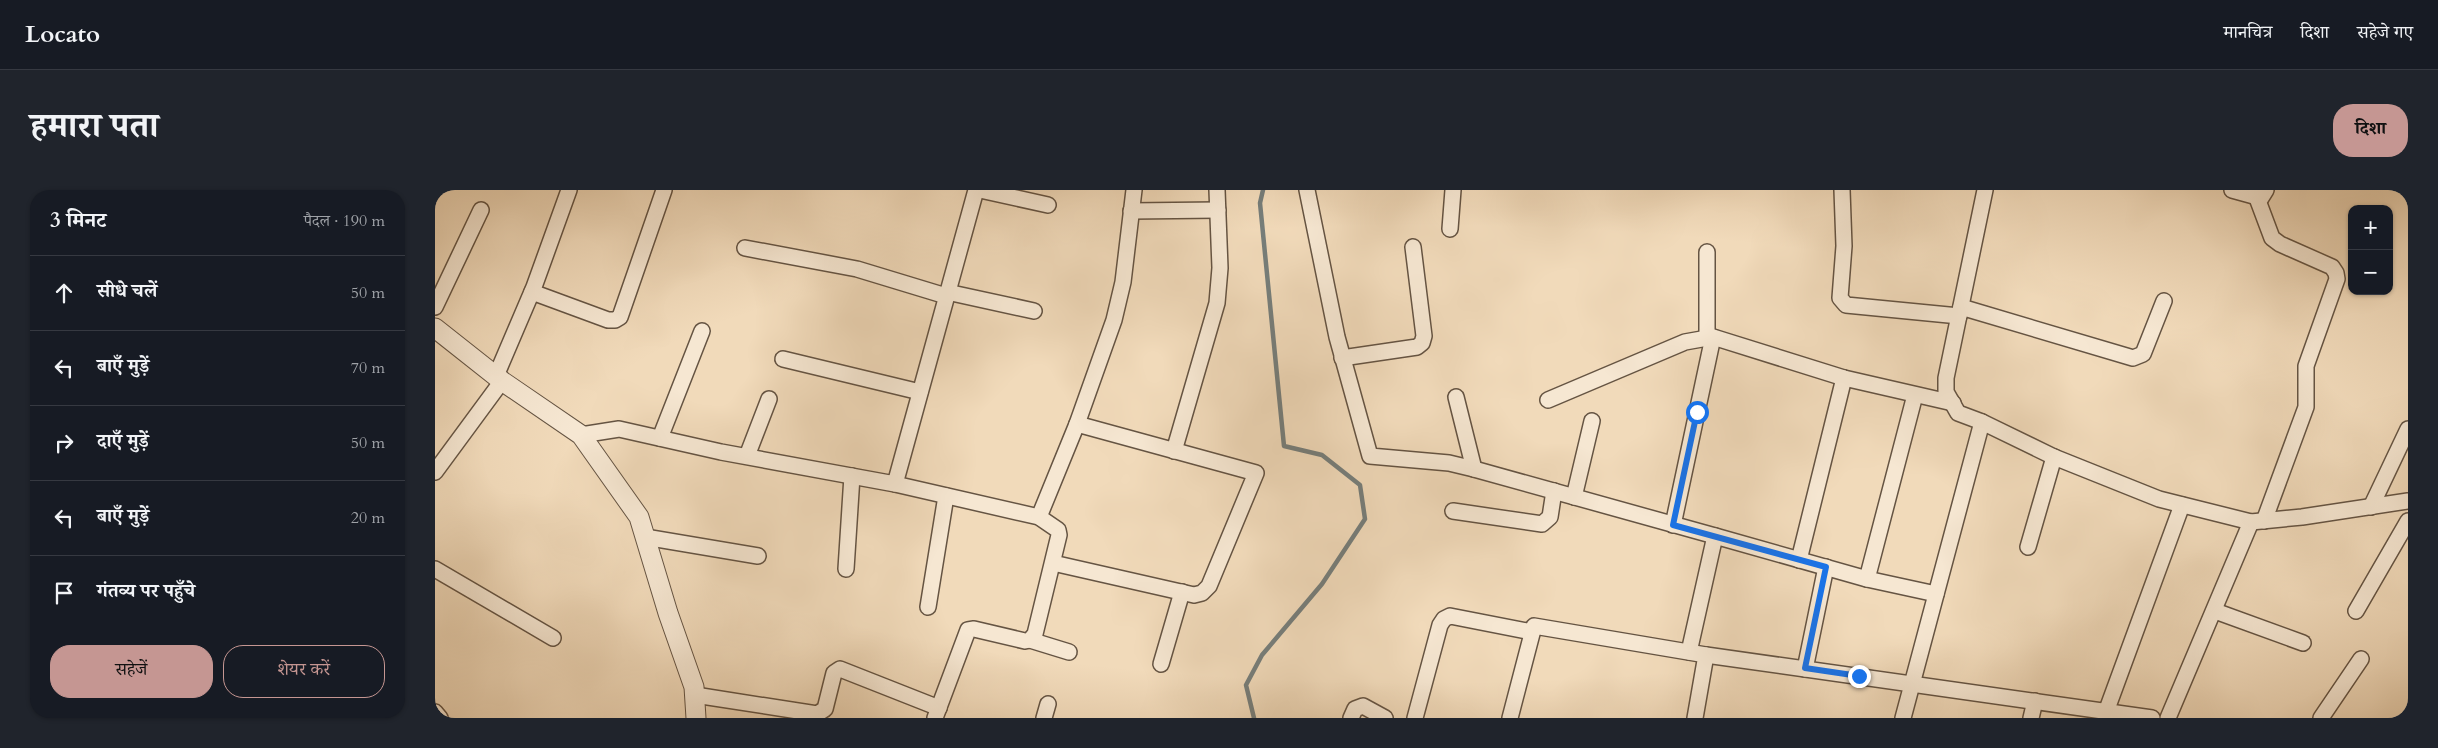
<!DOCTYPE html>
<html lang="hi">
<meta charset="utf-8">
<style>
body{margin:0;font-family:Cardo,"Noto Serif Devanagari",serif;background:#20242c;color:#f1f3f6}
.controls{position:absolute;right:15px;top:15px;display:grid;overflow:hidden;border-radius:10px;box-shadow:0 1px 4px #0004}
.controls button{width:45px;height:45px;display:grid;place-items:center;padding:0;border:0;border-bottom:1px solid #363941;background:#171b24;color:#f1f3f6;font:25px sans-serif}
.stop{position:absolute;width:15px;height:15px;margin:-11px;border:4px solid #1a73e8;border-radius:50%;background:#fff}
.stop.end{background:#1a73e8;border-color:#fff;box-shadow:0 1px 5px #0008}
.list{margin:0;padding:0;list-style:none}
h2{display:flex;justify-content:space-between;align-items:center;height:65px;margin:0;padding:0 20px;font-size:21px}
h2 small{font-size:16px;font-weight:400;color:#9ea1a6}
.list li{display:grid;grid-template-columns:32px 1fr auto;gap:15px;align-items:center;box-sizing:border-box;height:75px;padding:0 20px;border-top:1px solid #363941}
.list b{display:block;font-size:19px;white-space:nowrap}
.list em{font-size:16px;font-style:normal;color:#9ea1a6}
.actions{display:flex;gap:10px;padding:15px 20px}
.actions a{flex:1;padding:11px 0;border:1px solid #c59692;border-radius:20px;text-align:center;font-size:18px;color:#c59692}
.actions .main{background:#c59692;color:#111}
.icon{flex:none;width:28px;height:28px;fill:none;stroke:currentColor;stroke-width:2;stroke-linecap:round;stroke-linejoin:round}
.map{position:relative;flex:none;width:1973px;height:528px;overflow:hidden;border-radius:20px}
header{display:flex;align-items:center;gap:30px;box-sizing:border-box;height:70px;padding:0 25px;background:#171b24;border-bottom:1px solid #363941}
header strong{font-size:24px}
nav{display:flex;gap:28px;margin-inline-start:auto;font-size:18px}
.intro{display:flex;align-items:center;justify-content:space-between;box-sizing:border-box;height:120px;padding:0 30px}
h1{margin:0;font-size:35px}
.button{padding:12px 22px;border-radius:20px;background:#c59692;color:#111;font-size:18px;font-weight:700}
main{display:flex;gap:30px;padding:0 30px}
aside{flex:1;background:#171b24;border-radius:20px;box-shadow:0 1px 4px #0004}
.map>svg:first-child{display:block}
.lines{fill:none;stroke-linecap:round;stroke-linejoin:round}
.stream{stroke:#767e7b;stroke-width:4.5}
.minor-casing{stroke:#655443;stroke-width:18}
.tertiary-casing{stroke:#655443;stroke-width:21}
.minor{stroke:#f6e7d2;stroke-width:15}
.tertiary{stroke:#f6e7d2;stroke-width:19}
.route{stroke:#1a73e8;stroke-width:6}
</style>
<header>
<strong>Locato</strong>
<nav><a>मानचित्र</a><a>दिशा</a><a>सहेजे गए</a></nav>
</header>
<div class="intro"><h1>हमारा पता</h1><a class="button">दिशा</a></div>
<main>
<aside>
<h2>3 मिनट<small>पैदल · 190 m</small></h2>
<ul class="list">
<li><svg class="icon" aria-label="ahead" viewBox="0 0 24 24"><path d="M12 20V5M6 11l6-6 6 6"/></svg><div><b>सीधे चलें</b></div><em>50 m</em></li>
<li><svg class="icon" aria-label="left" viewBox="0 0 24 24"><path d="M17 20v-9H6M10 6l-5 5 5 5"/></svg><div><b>बाएँ मुड़ें</b></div><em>70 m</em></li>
<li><svg class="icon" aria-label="right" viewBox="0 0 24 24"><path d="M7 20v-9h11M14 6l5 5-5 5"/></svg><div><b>दाएँ मुड़ें</b></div><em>50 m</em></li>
<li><svg class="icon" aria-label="left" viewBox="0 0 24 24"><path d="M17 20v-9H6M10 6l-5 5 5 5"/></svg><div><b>बाएँ मुड़ें</b></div><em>20 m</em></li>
<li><svg class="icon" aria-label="arrive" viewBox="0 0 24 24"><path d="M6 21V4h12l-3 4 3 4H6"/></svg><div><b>गंतव्य पर पहुँचे</b></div></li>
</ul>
<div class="actions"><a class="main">सहेजें</a><a>शेयर करें</a></div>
</aside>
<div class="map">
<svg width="1973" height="528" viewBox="0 0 1973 528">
<rect width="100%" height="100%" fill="#f1daba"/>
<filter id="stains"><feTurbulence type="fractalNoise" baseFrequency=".004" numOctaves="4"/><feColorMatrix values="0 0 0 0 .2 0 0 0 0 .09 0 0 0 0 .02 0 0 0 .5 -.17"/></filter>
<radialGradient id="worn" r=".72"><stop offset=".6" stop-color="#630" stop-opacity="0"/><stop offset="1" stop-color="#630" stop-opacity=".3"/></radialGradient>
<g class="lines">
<!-- stream -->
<polyline class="stream" points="819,528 811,495 827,465 887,394 930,329 925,295 887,265 849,256 825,13 828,0"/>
<defs>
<g id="minor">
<polyline points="545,0 613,15"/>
<polyline points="872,0 902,147 935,266 1014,273 1039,279 1280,346"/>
<polyline points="1407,0 1409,56 1405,108 1411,115 1524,126"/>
<polyline points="1797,0 1826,8 1831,0"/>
<polyline points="1822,8 1837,48 1845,54 1897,77 1901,83 1902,89 1871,176 1871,217 1829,331"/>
<polyline points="696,21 783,20"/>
<polyline points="1015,39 1018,0"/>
<polyline points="310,58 422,79 511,106"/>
<polyline points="1272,62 1272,147"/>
<polyline points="97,102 173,130 180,130 185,127 229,0"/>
<polyline points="512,102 599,121"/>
<polyline points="0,117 46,20"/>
<polyline points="1526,117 1698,168 1708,164 1729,111"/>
<polyline points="907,168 982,157 987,153 989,146 978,57"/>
<polyline points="348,169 485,202"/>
<polyline points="61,186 99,97 134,0"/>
<polyline points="1021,207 1039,279"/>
<polyline points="1113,210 1250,152 1278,147 1409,188 1518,213"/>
<polyline points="1547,232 1619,267 1724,309 1816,332 1867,327 1973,311"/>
<polyline points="642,234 679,130 688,92 699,0"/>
<polyline points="146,245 184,239 286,262 460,294 541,0"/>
<polyline points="225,248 267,141"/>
<polyline points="739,261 782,113 785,78 782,0"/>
<polyline points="312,266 334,209"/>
<polyline points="0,282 67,191"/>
<polyline points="460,294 604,327 623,340 624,345 600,444 595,450 590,451 539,439 533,440 500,528"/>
<polyline points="1139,307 1157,231"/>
<polyline points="1936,317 1973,239"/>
<polyline points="1018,321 1107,334 1115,327 1119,301"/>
<polyline points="604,327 642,234 821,283 774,396 767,403 759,405 618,373"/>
<polyline points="1238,335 1278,147"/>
<polyline points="210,347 323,366"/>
<polyline points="1593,357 1619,267"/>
<polyline points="1364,370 1409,188"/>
<polyline points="0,379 118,448"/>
<polyline points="411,379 417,286"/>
<polyline points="1432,389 1480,205"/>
<polyline points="493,417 511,306"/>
<polyline points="1780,421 1868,453"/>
<polyline points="1921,421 1973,331"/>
<polyline points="595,450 634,462"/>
<polyline points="1254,462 1280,346 1432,389 1501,404"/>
<polyline points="726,474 747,402"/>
<polyline points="1370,479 1391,377"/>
<polyline points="260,505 382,524 390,519 399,483 405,479 504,518"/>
<polyline points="0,522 5,528"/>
<polyline points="1671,522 1747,315"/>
<polyline points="609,528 613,514"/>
<polyline points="916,528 920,519 928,516 950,528"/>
<polyline points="980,528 1005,435 1009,429 1015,426 1097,442"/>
<polyline points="1075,528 1099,436 1271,465 1717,528"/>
<polyline points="1260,528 1271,465"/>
<polyline points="1468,528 1547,232 1523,223 1511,202 1511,188 1550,0"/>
<polyline points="1596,528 1600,511"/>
<polyline points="1733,528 1816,332"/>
<polyline points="1886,528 1926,469"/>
</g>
<polyline id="tertiary" points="0,138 67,191 146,245 204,327 233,423 259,497 261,528"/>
</defs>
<!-- minor casing -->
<use href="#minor" class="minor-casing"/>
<!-- tertiary casing -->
<use href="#tertiary" class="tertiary-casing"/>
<!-- minor -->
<use href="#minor" class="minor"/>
<!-- tertiary -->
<use href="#tertiary" class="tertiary"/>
</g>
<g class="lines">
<!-- route -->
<polyline class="route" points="1262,222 1238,335 1391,377 1370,478 1424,486"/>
</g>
<rect width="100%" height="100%" filter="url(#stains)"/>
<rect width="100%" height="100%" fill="url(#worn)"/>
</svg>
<div class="controls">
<button>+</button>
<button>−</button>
</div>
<div class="stop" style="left:1262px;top:222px"></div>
<div class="stop end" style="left:1424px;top:486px"></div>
</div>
</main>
